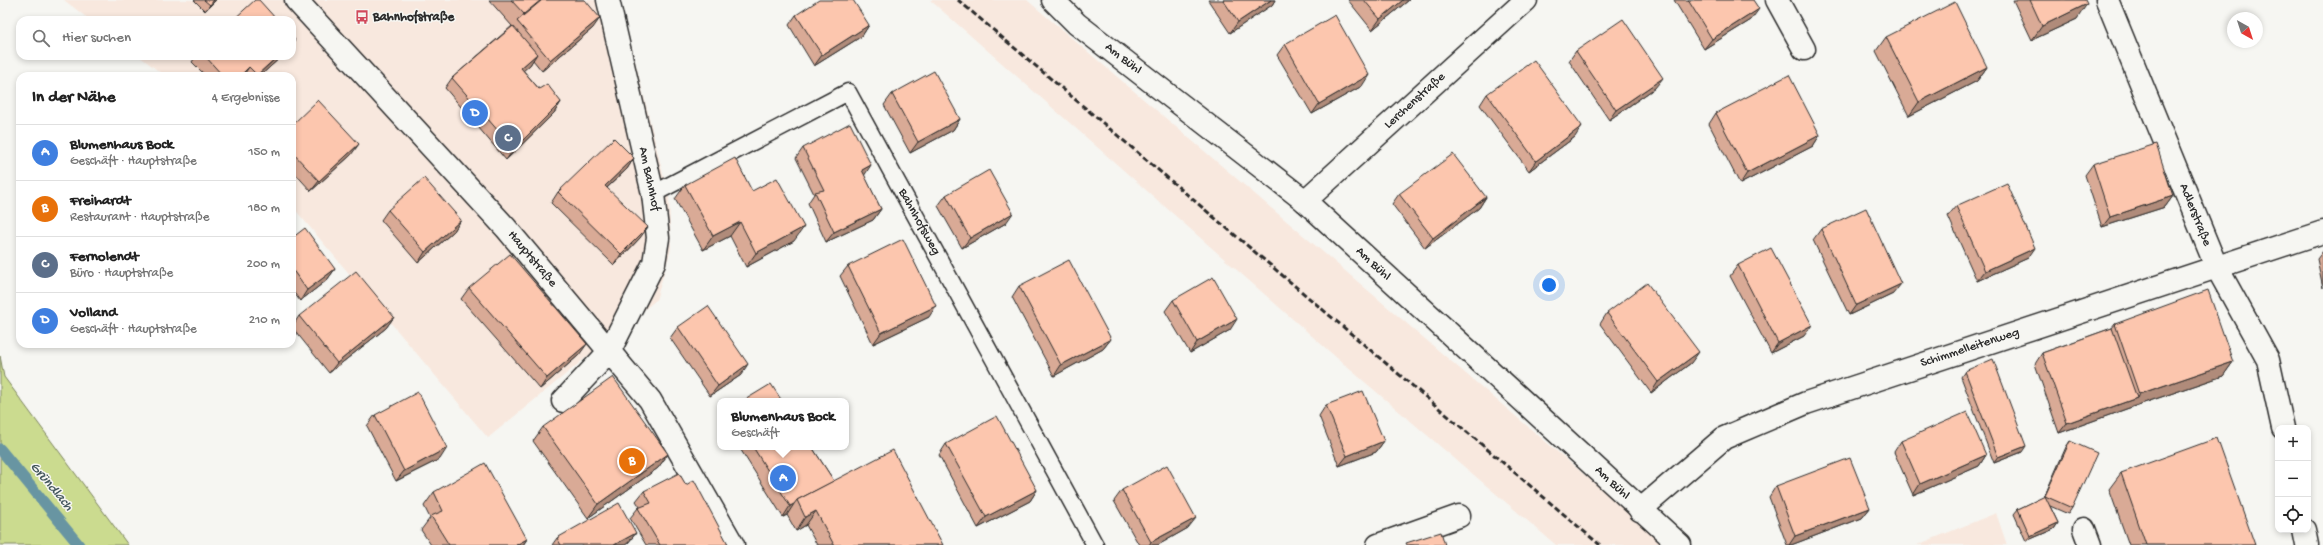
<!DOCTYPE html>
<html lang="de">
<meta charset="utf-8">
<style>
body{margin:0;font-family:"Gochi Hand",sans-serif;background:#f2f2f2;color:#222}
.controls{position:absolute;right:12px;bottom:12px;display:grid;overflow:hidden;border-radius:8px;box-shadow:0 2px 6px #0003}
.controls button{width:36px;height:36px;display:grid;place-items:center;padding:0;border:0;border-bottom:1px solid #e0e0e0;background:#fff;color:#222;font:20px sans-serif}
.compass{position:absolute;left:2227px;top:12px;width:36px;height:36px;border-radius:50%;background:#fff;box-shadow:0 2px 6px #0003;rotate:141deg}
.you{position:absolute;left:1549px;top:285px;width:14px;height:14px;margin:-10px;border:3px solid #fff;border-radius:50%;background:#1a73e8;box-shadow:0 0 0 6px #1a73e833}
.badge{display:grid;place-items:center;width:26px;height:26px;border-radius:50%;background:#db2777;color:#fff;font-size:13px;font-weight:700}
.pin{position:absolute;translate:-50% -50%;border:2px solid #fff;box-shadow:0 1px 4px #0006}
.popup{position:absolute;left:717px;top:398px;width:132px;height:52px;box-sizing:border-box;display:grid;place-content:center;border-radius:8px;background:#fff;filter:drop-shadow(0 1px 3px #0005);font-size:13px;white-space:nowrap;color:#767676}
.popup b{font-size:15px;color:#222}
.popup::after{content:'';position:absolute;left:50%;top:100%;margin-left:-8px;border:8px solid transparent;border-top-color:#fff}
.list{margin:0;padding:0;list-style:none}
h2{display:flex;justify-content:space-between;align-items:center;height:52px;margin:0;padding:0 16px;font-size:17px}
h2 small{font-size:13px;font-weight:400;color:#767676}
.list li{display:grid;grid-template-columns:26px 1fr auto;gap:12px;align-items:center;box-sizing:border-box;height:56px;padding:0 16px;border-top:1px solid #e0e0e0}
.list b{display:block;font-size:15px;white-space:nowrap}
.list p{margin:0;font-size:13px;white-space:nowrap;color:#767676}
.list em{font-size:13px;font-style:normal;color:#767676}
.icon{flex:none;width:22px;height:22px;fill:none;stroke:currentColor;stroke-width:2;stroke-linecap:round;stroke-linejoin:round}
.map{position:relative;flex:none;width:2323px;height:545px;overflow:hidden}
.search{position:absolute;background:#fff;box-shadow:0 2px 6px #0003;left:16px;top:16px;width:280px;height:44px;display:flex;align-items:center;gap:10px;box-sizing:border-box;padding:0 14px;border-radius:12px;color:#767676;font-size:15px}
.panel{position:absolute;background:#fff;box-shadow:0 2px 6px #0003;left:16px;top:72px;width:280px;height:276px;border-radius:12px}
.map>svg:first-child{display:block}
.built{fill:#f8e8de}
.green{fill:#cbdb8f;stroke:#7b835d}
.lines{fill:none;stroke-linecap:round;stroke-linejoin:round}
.stream{stroke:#6895a2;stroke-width:11}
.lane-casing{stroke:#2b2b2b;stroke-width:19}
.street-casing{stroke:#2b2b2b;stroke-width:25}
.secondary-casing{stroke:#2b2b2b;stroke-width:25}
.lane{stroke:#f6f6f2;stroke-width:16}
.street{stroke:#f6f6f2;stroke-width:22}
.secondary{stroke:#f6f6f2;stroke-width:22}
.rail{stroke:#2b2b2b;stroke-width:3;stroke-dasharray:6 3;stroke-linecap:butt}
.wall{fill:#d9aa96;stroke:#2b2b2b}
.shaded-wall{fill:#b08b7a;stroke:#2b2b2b}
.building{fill:#fcc6ae;stroke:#2b2b2b}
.labels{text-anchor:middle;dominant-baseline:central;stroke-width:3;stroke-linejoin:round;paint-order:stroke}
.poi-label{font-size:13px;font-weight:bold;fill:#2b2b2b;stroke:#f6f6f2;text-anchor:start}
.street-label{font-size:13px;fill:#2b2b2b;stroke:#f6f6f2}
.water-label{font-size:14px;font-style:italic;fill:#44575d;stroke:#f6f6f2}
</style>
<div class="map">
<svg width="2323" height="545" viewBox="0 0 2323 545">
<rect width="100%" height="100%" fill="#f6f6f2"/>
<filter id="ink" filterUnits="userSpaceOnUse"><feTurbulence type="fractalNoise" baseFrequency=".025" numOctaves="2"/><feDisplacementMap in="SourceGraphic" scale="8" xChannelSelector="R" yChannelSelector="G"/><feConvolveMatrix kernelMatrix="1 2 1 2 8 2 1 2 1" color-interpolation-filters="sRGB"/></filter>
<g filter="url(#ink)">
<!-- built -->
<g class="built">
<polygon points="64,0 620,0 669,198 671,249 656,300 488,438 292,206 292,76 165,76 139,56 292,56 292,20 90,20"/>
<polygon points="930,0 1027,0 1667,545 1556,545 1346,366"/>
<polygon points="1996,513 2007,545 1917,545"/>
</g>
<!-- green -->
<polygon class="green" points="0,356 4,377 128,545 0,545"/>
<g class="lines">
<!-- stream -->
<polyline class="stream" points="0,449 79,545"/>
<defs>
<polyline id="lane" points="653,194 848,92 1095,545"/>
<g id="street">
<polyline points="1053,0 1077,24 1305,201 1680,545"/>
<polyline points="1777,0 1804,49"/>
<polyline points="2107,0 2216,266 2268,360 2283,428"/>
<polyline points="1305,201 1526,0"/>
<polyline points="563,401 609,352 654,263 658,238 653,194 608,0"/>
<polyline points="1640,510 1724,438 1806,403 2323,232"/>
<polyline points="2084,529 2090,545"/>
<polyline points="2304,530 2307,545"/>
<polyline points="1378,545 1459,516"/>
</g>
<polyline id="secondary" points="296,0 506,228 650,400 733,545"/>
</defs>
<!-- lane casing -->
<use href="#lane" class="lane-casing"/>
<!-- street casing -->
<use href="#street" class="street-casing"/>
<!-- secondary casing -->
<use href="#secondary" class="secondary-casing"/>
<!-- lane -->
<use href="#lane" class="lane"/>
<!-- street -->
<use href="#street" class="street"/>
<!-- secondary -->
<use href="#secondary" class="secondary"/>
<!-- rail -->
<polyline class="rail" points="958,0 1600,545"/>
</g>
<!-- wall -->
<g class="wall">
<polygon points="194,0 216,0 205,11"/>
<polygon points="489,0 585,0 593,28 542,71 533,60 530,65 523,70 539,89 561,102 554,113 506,160 445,88 452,78 512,26"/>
<polygon points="1208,0 1275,0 1272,5 1230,33"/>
<polygon points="1348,0 1409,0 1372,30"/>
<polygon points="1674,0 1753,0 1751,20 1704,49"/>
<polygon points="2013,0 2085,0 2077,19 2032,40"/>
<polygon points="796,15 869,25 862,36 814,66 789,25"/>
<polygon points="1886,37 1987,67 1977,81 1909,116 1876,51"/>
<polygon points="1285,44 1362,86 1312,114 1277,55"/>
<polygon points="1576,51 1655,88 1609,120 1569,61"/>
<polygon points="196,56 282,56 260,76 206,76 192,62"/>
<polygon points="892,94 960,119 953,130 910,153 884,105"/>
<polygon points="1487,94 1575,137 1529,171 1480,105"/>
<polygon points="1716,113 1820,135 1813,146 1740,184 1709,124"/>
<polygon points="292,125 351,155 311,191 292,170"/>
<polygon points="803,148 864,175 881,209 873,220 826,242 808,203 814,194 796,158"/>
<polygon points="634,158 627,169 607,188 640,238 614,265 551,203 558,192"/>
<polygon points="2093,164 2173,196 2165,207 2102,227 2085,175"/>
<polygon points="685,185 752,191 794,241 746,267 730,236 703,250 675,199"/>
<polygon points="1399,194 1486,197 1479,208 1425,248 1392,204"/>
<polygon points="946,195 1006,223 962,248 938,206"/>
<polygon points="1956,206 2028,258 1977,281 1948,216"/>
<polygon points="388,210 461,220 454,231 418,263 381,220"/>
<polygon points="1821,229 1893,294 1849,315 1813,240"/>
<polygon points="292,238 335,269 327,280 300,301 292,290"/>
<polygon points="2323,251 2323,288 2317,259"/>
<polygon points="1738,265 1804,336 1771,353 1730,276"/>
<polygon points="848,266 929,317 873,344 840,276"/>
<polygon points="1019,286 1111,339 1103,349 1054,376 1012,297"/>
<polygon points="469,288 579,355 540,389 461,299"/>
<polygon points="1173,300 1230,330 1190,353 1165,311"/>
<polygon points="1607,313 1691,363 1651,393 1600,324"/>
<polygon points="299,316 394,317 386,328 329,373 292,327"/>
<polygon points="2115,324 2233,362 2223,376 2129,408 2059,433 2035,364 2042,353 2112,328"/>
<polygon points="678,327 741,375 710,396 670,338"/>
<polygon points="1965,371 2022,452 1994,463 1961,377"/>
<polygon points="1326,405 1384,441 1376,452 1339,466 1319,416"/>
<polygon points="375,415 440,459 396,481 367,426"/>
<polygon points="543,427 668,454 658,468 588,518 533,441"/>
<polygon points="1901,441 1986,455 1979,466 1913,495 1894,452"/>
<polygon points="2070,441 2072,508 2068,514 2050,506 2058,523 2054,529 2026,541 2014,514 2018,509 2044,497 2066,447"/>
<polygon points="946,444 1037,490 1030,501 978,528 939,455"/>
<polygon points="739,447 812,447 834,481 943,545 817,545 806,525 796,531 787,515 783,517"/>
<polygon points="2121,473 2255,545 2129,545 2109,489"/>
<polygon points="686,485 728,544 727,545 646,545 630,518 638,508 640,507 636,501 644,491"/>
<polygon points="1776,486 1870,508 1862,518 1791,545 1787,545 1769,497"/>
<polygon points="1122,490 1188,528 1158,545 1139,545 1114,501"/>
<polygon points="434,492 527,539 523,545 431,545 421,530 430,518 424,506"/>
<polygon points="636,533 628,543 625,545 552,545 557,538"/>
</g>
<!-- shaded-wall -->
<g class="shaded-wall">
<polygon points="214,0 216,0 205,11 210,5"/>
<polygon points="541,0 548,0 518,23 524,14"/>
<polygon points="1271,0 1275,0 1272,5 1230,33 1238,22"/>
<polygon points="1403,0 1409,0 1372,30 1380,19"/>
<polygon points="2087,4 2077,19 2032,40 2042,26"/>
<polygon points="1759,9 1751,20 1704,49 1712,39"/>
<polygon points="600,18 593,28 542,71 550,60"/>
<polygon points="869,25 862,36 814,66 822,55"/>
<polygon points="537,54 530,65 514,79 521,68"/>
<polygon points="278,56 282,56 260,76 257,76"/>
<polygon points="249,67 243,76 240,76"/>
<polygon points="1987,67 1977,81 1909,116 1919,102"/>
<polygon points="1369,75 1362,86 1312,114 1319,104"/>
<polygon points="1663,78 1655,88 1609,120 1616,110"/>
<polygon points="561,102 554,113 506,160 514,149"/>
<polygon points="960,119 953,130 910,153 918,142"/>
<polygon points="1582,126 1575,137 1529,171 1536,161"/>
<polygon points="1820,135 1813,146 1740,184 1747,173"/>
<polygon points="359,144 351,155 311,191 319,181"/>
<polygon points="634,158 627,169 598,196 605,186"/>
<polygon points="871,165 864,176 862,170"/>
<polygon points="2173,196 2165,207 2102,227 2110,217"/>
<polygon points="1486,197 1479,208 1425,248 1433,238"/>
<polygon points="881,209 873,220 826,242 834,232"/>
<polygon points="1013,213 1006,223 962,248 970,238"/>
<polygon points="461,220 454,231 418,263 425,252"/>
<polygon points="740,222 730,236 703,250 713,236"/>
<polygon points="648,227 640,238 614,265 621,254"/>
<polygon points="804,227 794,241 746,267 756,253"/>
<polygon points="2035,248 2028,258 1977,281 1985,271"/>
<polygon points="335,269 327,280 300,301 307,290"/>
<polygon points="1901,284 1893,294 1849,315 1856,305"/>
<polygon points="936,306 929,317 873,344 881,333"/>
<polygon points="394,317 386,328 329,373 337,363"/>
<polygon points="1237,319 1230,330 1190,353 1197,342"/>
<polygon points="1812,325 1804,336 1771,353 1778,343"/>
<polygon points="1111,339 1103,349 1054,376 1061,365"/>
<polygon points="587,344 579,355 540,389 547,378"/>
<polygon points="1699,352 1691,363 1651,393 1658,382"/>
<polygon points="2233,362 2223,376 2129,408 2059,433 2067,423 2137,398 2139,394"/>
<polygon points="748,364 741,375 710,396 718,386"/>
<polygon points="1384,441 1376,452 1339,466 1347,456"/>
<polygon points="2026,446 2022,452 1994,463 1998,457"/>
<polygon points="447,448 440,459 396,481 404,471"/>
<polygon points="668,454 658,468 588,518 598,504"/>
<polygon points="1986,455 1979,466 1913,495 1920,484"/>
<polygon points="1037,490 1030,501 978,528 986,517"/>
<polygon points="794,504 787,515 783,517 790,506"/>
<polygon points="1870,508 1862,518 1791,545 1789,545 1795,536"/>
<polygon points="816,511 806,525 796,531 805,517"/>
<polygon points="1196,518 1188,528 1158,545 1149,545 1151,542"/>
<polygon points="2058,523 2054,529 2026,541 2030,536"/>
<polygon points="636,533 628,543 625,545 614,545"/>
<polygon points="527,539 523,545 516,545"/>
</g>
<!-- building -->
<g class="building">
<polygon points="204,0 214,0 210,5"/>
<polygon points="255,0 259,0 277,20 233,20"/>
<polygon points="511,0 541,0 524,14"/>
<polygon points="542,0 585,0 600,18 550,60 517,21"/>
<polygon points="819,0 853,0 869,25 822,55 796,15"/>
<polygon points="1223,0 1271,0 1238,22"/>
<polygon points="1364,0 1403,0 1380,19"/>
<polygon points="1688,0 1753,0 1759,9 1712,39"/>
<polygon points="2030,0 2085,0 2087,4 2042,26"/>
<polygon points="1955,2 1987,67 1919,102 1886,37"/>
<polygon points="1335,15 1369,75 1319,104 1285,44"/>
<polygon points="1623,19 1663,78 1616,110 1576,51"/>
<polygon points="513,26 537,54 521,68 539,89 547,84 561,102 514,149 452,78"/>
<polygon points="292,36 295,40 292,43"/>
<polygon points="205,56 278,56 257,75 249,67 240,76 223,76"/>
<polygon points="1534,60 1582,126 1536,161 1487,94"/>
<polygon points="934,71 960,119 918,142 892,94"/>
<polygon points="1789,75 1820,135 1747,173 1716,113"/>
<polygon points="318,100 359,144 319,181 292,152 292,125"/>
<polygon points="850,123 871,165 862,170 881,209 834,232 815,192 824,190 803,148"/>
<polygon points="614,138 634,158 605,186 648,227 621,254 558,192"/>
<polygon points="2156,144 2173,196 2110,217 2093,164"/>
<polygon points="1453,154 1486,197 1433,238 1399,194"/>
<polygon points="735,158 752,191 777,178 804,227 756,253 740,222 713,236 685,185"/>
<polygon points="989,170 1013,213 970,238 946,195"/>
<polygon points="424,178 461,220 425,252 388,210"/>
<polygon points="2007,183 2035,248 1985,271 1956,206"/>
<polygon points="1866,208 1901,284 1856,305 1821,229"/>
<polygon points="305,228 335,269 307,290 292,269 292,238"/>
<polygon points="903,239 936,306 881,333 848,266"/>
<polygon points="1771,248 1812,325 1778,343 1738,265"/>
<polygon points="510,254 587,344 547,378 469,288"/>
<polygon points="1069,260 1111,339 1061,365 1019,286"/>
<polygon points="356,271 394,317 337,363 299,316"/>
<polygon points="1213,277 1237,319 1197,342 1173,300"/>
<polygon points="1647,283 1699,352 1658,382 1607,313"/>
<polygon points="2208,290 2233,362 2139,394 2115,324"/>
<polygon points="708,306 748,364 718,386 678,327"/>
<polygon points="2112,328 2137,398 2067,423 2042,353"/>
<polygon points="1993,359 2026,446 1998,457 1965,371"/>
<polygon points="613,377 668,454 598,504 543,427"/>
<polygon points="771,384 782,401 743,401"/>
<polygon points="1363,391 1384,441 1347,456 1326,405"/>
<polygon points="418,392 447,448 404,471 375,415"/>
<polygon points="1967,412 1986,455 1920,484 1901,441"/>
<polygon points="997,416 1037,490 986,517 946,444"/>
<polygon points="2217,438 2255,545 2146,545 2121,473"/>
<polygon points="2070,441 2097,453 2072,508 2045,496"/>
<polygon points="753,447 812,447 834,481 797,500 794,504 790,506"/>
<polygon points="893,450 943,545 834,545 816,511 805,517 797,500"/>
<polygon points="1850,458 1870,508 1795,536 1776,486"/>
<polygon points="485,463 527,539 516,545 449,545 431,516 443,511 434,492"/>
<polygon points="1167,465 1196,518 1151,542 1122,490"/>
<polygon points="679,473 686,485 694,480 728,544 726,545 660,545 638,508 651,503 644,491"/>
<polygon points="2045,496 2058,523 2030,536 2018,509"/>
<polygon points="619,503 636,533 614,545 561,545 557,538"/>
<polygon points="1441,532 1445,545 1407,545 1406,543"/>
</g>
</g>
<!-- icons -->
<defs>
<symbol id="bus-bare" viewBox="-9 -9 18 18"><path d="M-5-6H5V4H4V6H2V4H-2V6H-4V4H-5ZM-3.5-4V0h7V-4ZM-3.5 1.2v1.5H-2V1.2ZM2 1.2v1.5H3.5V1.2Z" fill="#d1495b" stroke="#f6f6f2" stroke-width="2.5" paint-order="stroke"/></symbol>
</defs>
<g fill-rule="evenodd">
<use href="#bus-bare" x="352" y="7" width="20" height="20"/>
</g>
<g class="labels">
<!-- poi labels -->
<g class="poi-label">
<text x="373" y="17">Bahnhofstraße</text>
</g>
<!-- street labels -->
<g class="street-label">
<text transform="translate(1123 59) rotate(38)">Am Bühl</text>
<text transform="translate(1415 101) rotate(-42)">Lerchenstraße</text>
<text transform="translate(649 179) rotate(78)">Am Bahnhof</text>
<text transform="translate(2195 215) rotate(68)">Adlerstraße</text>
<text transform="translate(919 222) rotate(61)">Bahnhofsweg</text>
<text transform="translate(532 259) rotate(50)">Hauptstraße</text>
<text transform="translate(1373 264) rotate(43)">Am Bühl</text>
<text transform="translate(1970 348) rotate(-18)">Schimmelleitenweg</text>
<text transform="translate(1612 483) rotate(43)">Am Bühl</text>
</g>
<!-- water labels -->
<g class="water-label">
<text transform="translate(51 487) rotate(50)">Gründlach</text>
</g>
</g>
</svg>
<div class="controls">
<button>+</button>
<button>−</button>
<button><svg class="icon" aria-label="locate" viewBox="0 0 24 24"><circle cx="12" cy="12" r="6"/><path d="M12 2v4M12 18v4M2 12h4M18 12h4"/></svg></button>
</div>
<svg class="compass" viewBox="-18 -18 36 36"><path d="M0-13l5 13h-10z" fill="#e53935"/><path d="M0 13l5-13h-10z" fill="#767676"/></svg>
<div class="you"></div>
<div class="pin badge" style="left:783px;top:478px;background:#3f7fe0">A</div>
<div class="popup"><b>Blumenhaus Bock</b>Geschäft</div>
<div class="pin badge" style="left:632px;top:461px;background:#e8710a">B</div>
<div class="pin badge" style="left:508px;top:138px;background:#5c6f8a">C</div>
<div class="pin badge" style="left:475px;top:113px;background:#3f7fe0">D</div>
<div class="search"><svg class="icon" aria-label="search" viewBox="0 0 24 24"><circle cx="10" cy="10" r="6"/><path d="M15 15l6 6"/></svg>Hier suchen</div>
<section class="panel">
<h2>In der Nähe<small>4 Ergebnisse</small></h2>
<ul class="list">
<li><span class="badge" style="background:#3f7fe0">A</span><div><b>Blumenhaus Bock</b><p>Geschäft · Hauptstraße</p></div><em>150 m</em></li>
<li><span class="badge" style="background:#e8710a">B</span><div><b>Freihardt</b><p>Restaurant · Hauptstraße</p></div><em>180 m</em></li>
<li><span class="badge" style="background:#5c6f8a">C</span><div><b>Fernolendt</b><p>Büro · Hauptstraße</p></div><em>200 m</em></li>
<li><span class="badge" style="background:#3f7fe0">D</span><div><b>Volland</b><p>Geschäft · Hauptstraße</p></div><em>210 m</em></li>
</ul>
</section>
</div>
